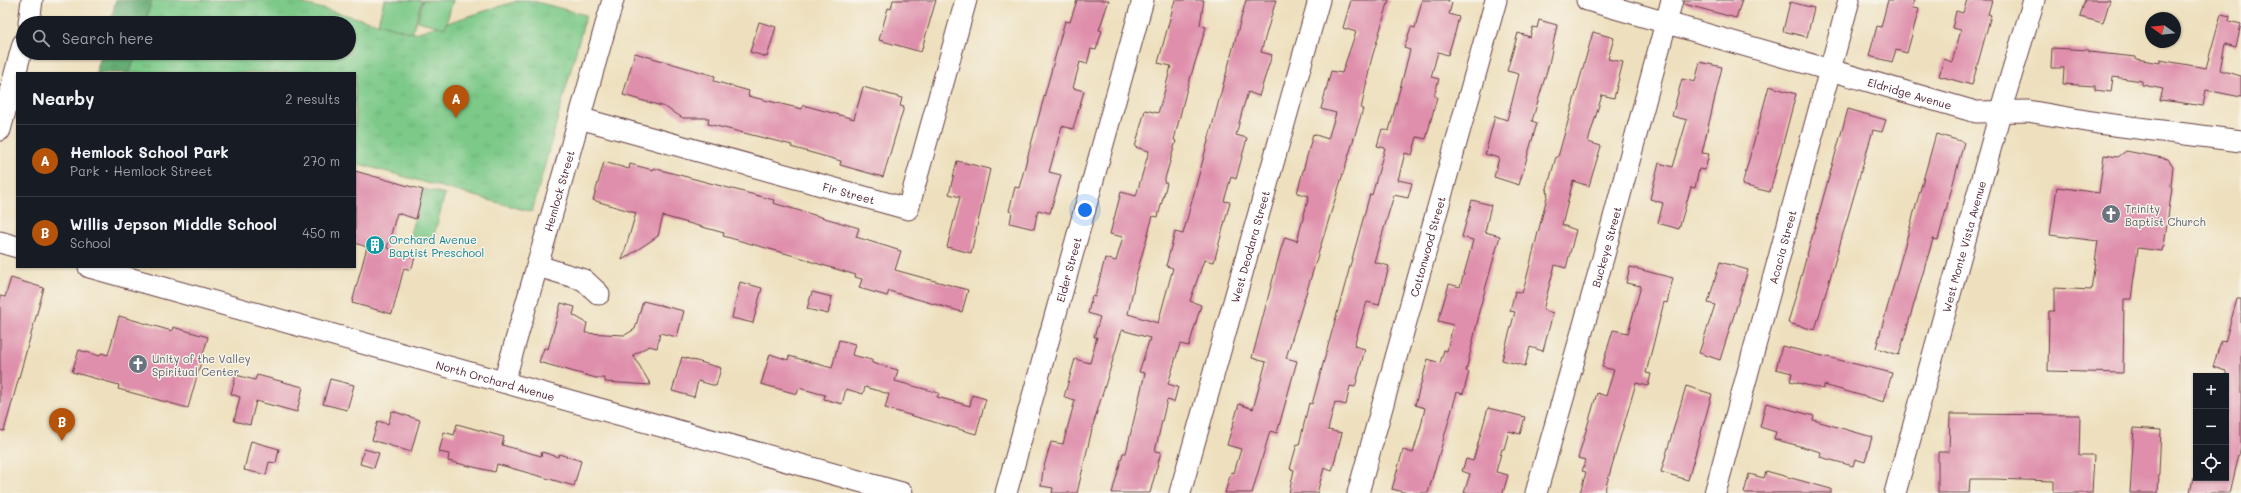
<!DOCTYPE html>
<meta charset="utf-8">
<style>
body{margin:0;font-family:Mali,sans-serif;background:#20242c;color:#f1f3f6}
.controls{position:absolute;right:12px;bottom:12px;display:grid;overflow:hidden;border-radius:0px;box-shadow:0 1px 3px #0004}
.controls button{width:36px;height:36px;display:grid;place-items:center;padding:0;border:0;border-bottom:1px solid #363941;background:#171b24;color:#f1f3f6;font:20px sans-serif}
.compass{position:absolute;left:2145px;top:12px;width:36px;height:36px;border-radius:50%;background:#171b24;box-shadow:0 1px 3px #0004;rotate:285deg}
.you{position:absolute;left:1085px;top:210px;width:14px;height:14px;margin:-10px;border:3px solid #fff;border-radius:50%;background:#1a73e8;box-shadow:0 0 0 6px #1a73e833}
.badge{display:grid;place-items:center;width:26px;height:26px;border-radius:50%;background:#b45309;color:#fff;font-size:13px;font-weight:700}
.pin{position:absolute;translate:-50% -33px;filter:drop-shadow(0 1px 2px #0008)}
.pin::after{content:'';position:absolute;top:21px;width:14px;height:12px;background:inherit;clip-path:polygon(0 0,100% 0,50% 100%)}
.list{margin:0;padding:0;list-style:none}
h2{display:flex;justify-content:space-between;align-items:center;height:52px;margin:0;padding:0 16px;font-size:17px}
h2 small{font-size:13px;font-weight:400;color:#9ea1a6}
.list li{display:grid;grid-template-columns:26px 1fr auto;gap:12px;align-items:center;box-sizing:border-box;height:72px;padding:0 16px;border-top:1px solid #363941}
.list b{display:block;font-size:15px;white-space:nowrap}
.list p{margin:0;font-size:13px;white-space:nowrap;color:#9ea1a6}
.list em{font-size:13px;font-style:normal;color:#9ea1a6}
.icon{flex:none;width:22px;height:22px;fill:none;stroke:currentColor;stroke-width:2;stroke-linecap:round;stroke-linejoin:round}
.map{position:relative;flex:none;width:2241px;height:493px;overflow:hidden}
.search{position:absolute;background:#171b24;box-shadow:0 1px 3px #0004;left:16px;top:16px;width:340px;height:44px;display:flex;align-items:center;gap:10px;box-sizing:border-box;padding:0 14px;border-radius:22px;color:#9ea1a6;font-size:15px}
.panel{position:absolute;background:#171b24;box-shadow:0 1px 3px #0004;left:16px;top:72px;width:340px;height:196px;border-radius:0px}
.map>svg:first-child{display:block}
.forest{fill:url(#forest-crowns);stroke:#586650}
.park{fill:url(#park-tufts);stroke:#63745a}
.pitch{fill:#7cc988;stroke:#63745a}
.building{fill:#df8fac}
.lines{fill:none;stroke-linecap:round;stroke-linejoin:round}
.minor-casing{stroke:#633c41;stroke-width:23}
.minor{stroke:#fff;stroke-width:21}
.labels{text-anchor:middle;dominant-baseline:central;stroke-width:3;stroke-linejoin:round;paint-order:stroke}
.street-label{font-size:11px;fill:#4a1f2b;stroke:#f7f3e8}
.worship-label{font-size:11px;fill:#5b616d;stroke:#f7f3e8;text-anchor:start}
.culture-label{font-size:11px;fill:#0d838f;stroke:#f7f3e8;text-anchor:start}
</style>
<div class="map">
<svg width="2241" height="493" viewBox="0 0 2241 493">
<defs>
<pattern id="forest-crowns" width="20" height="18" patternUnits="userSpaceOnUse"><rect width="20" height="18" fill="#65ad74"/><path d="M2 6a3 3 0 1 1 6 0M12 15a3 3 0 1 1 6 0" fill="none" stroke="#558c5f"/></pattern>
<pattern id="park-tufts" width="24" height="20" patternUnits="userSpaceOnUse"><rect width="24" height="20" fill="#7cc988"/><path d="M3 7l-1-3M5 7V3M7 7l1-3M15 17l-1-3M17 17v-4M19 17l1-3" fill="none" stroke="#6dac76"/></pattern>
</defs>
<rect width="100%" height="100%" fill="#f7f3e8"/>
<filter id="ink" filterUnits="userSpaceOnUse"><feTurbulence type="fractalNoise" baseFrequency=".025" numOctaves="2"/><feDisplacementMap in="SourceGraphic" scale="8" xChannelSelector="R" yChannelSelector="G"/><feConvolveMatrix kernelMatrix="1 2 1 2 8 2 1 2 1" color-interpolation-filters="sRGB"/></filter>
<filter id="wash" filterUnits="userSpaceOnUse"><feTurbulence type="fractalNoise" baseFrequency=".012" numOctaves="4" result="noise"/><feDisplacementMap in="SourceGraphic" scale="16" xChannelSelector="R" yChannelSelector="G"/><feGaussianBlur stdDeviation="0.9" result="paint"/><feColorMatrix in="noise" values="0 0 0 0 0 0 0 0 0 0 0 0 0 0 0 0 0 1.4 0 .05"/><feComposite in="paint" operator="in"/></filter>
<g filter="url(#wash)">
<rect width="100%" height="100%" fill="#eee0be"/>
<!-- forest -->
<g class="forest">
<polygon points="116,0 152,0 145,23 110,23"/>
<polygon points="102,53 136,53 130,73 96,73"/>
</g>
<!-- park -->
<g class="park">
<polygon points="152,0 289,0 415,33 520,0 529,0 586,15 532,212 355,163 355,73 130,73 136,53 349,53 349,23 145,23"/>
<polygon points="423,189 445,194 432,243 409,237"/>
</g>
<!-- pitch -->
<g class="pitch">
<polygon points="384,0 422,0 412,33 378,23"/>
<polygon points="423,0 453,0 445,28 417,21"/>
</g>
<g id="blocks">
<!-- building -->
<g class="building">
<polygon points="893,0 936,0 921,52 879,40 888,8 891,9"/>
<polygon points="1077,0 1109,0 1099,30 1102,31 1096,50 1091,49 1087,64 1080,62 1073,88 1084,91 1073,129 1062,126 1049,172 1061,175 1050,213 1038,210 1034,229 1010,223 1012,212 1009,211 1015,187 1019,188 1065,21 1070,22"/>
<polygon points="1175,0 1204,0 1200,25 1206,27 1186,92 1174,140 1176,141 1164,182 1167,183 1158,217 1153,216 1136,276 1128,314 1158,323 1173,268 1166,266 1175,232 1183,234 1246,0 1276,0 1261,52 1272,55 1259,96 1248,92 1243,108 1236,135 1247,138 1236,179 1231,177 1224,201 1230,202 1214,262 1204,260 1190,301 1201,305 1189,346 1180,344 1168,384 1178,387 1174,402 1167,400 1155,451 1161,452 1150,493 1112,493 1123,453 1126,453 1145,373 1139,372 1150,338 1122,330 1093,425 1077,493 1052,493 1053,488 1041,486 1043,470 1051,442 1063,444 1075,400 1064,397 1075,359 1090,363 1097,337 1094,337 1100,317 1088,313 1092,296 1095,297 1105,258 1116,261 1123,237 1110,234 1121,192 1136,196 1149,151 1135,147 1145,110 1158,113 1164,93 1171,66 1158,63"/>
<polygon points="1351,0 1389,0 1371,61 1361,109 1363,109 1286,358 1297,361 1277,433 1270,431 1252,493 1225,493 1231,472 1234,473 1241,449 1227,445 1239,404 1253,409 1266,362 1252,358 1280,252 1285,237 1297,241 1309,196 1297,193 1313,134 1328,139 1336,113 1321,109 1331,71 1342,73 1356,32 1343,28"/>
<polygon points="1422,0 1449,0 1448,2 1452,3 1449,14 1459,17 1455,33 1448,55 1438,52 1431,77 1439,79 1434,96 1437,97 1426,139 1417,137 1412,155 1405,153 1398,180 1412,183 1408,198 1394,195 1374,262 1389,266 1379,305 1367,302 1361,321 1354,346 1365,349 1355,387 1350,386 1346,405 1335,402 1328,430 1342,433 1332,471 1324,468 1317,493 1289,493 1294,470 1290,469 1297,444 1299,445 1309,403 1312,404 1370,194 1372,195 1385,148 1377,146 1382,129 1389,131 1410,50 1404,48 1411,27 1415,28"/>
<polygon points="1685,0 1742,0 1736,18 1684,4"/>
<polygon points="1888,0 1914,0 1912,8 1919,9 1907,53 1896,50 1892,62 1869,56 1877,26 1881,27"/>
<polygon points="1967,0 1992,0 1988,14 1991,15 1972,85 1939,76 1944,59 1952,62 1961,30 1952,28 1956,11 1963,13"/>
<polygon points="2085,0 2110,0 2103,23 2080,17"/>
<polygon points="1790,2 1814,8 1807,37 1783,31"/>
<polygon points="2221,14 2230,16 2229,21 2241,24 2236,47 2225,44 2220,70 2241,76 2241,97 2206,90 2203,106 2177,102 2160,100 2163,89 2142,85 2142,81 2113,77 2111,92 2095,90 2095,86 2063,84 2064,68 2051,68 2052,48 2089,50 2089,52 2136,57 2136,59 2160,63 2160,60 2206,68"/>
<polygon points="1539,20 1557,25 1549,64 1532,121 1537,123 1519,185 1494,177 1499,158 1485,154 1495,116 1507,120 1514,94 1519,74 1507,71 1518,33 1530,37 1533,27 1537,28"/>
<polygon points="759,22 776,27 767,57 750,52"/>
<polygon points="1593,32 1614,38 1608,59 1623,62 1614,98 1602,95 1588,142 1601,146 1589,186 1573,181 1562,225 1576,230 1566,268 1555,265 1550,283 1543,310 1553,313 1543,351 1530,347 1525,366 1502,360 1515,312 1510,311 1515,291 1522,293 1525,284 1548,193 1546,192 1556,157 1558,157"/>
<polygon points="635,53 715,76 714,81 749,91 748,96 802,109 803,105 854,119 863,87 902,98 900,106 904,107 883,177 840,165 841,161 791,147 792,145 708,124 709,118 683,118 665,107 623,95"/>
<polygon points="1700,62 1722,67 1702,153 1709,154 1705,170 1699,169 1695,188 1691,187 1679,229 1658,223 1663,203 1650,199 1659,163 1673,167 1687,120 1672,116 1676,101 1682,79 1695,82"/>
<polygon points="1769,86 1796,94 1770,192 1742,185"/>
<polygon points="1848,109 1886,120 1882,132 1873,130 1815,330 1788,323"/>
<polygon points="1936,134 1964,142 1938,240 1933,239 1899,355 1876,348"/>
<polygon points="2126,151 2168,159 2173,166 2171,186 2172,188 2164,246 2163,246 2162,251 2138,248 2131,299 2124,299 2123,373 2048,371 2049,311 2054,311 2054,288 2091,290 2098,241 2050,235 2057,187 2099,193 2104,155 2118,157"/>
<polygon points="957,161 990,169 971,253 947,247 960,197 949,194"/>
<polygon points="604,162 629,169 630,164 653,170 653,168 774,200 773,203 859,228 856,237 901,251 895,270 968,290 962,312 889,291 887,296 859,288 862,279 855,277 856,275 809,261 809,260 723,236 724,233 663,216 658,236 622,260 636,213 593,200"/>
<polygon points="355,171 423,190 416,219 397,213 387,248 415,258 411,270 404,268 392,314 352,303 367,247 355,243"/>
<polygon points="1472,200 1491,205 1485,232 1500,236 1478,315 1479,315 1466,371 1469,372 1463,394 1457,392 1428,493 1408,493 1392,489 1403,450 1413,453 1421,426 1425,408 1415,405 1428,359 1440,363 1444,350 1447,351 1453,325 1438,321 1449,284 1460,287 1468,260 1473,240 1462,237"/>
<polygon points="1720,262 1748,270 1720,360 1699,353 1715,305 1708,303"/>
<polygon points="1630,267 1673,278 1667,303 1664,302 1646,373 1651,374 1648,386 1636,383 1604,493 1580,493 1586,472 1582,471 1586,460 1578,458 1597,393 1606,396 1614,370 1602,367 1613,330 1628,333 1641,286 1626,283"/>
<polygon points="11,278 44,288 4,431 0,430 0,296 5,297"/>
<polygon points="740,282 762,288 753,323 732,318"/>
<polygon points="812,292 832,297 828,314 807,309"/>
<polygon points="2237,299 2241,299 2241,446 2230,493 2190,493 2193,478 2226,478 2226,371 2213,367 2221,341 2225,342"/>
<polygon points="643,301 684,311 677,337 660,333 657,348 649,346 633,355 651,385 605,382 605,378 596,378 539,362 544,348 548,349 561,303 575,307 573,315 587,323 585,333 625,335 635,329"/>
<polygon points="119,316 172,331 173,327 208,337 188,408 118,389 119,385 72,372 79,350 100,356 101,353 108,355"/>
<polygon points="839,340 855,344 852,355 872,360 872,363 898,370 895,381 939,393 937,397 970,406 972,395 986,399 976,434 885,408 889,394 865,387 863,394 846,389 842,404 824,399 825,395 799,388 797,394 761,384 770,354 788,360 789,356 832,368"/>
<polygon points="1782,346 1892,373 1884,402 1824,385 1823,389 1790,381 1792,373 1776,369"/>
<polygon points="682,357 721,368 716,386 698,381 694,397 672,391"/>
<polygon points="236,375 255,380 257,375 303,387 297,412 256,401 250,425 234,421 240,397 231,394"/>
<polygon points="330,379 354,385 347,410 323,404"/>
<polygon points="1686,386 1712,394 1688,480 1661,472"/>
<polygon points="1766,403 1814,416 1813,420 1872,437 1865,462 1855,459 1853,466 1820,457 1821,452 1774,439 1776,432 1760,427"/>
<polygon points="1488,408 1525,417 1520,434 1509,431 1504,449 1502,449 1496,472 1508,475 1503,493 1464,493 1470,474 1462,471 1466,459 1473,461"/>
<polygon points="392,411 420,420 411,452 372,440 378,421 388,424"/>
<polygon points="1950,414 2080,415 2079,455 2094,455 2092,493 2054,493 2054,481 1994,479 1970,479 1969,493 1938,493 1938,452 1949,452"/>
<polygon points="457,424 504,437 502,445 541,456 542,452 558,457 559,454 581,461 574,486 497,464 495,472 448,461 449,454 439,452 444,432 454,435"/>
<polygon points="2134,428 2161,430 2158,493 2130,493"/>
<polygon points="251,441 279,449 276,463 269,462 266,475 244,470"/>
<polygon points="364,449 379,453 374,468 360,464"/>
<polygon points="1766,471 1831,489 1831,493 1744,493 1749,474 1764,478"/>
</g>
</g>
</g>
<g filter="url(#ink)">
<use href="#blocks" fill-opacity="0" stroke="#633c41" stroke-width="1"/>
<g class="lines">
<defs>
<g id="minor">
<path id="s1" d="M 1587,0 L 1976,112 L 2028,111 L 2098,123 L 2241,141"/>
<polyline points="29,23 32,0"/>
<path id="s2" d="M 579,118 L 908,209 L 966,0"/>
<polyline points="0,130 23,44"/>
<polyline points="0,242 17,247"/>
<polyline points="538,266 584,280 599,294"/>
<path id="s3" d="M 89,267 L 902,493"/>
<path id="s4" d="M 504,382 L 613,0"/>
<path id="s5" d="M 1006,493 L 1143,0"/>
<path id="s6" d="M 1180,493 L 1319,0"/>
<path id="s7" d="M 1358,493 L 1496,0"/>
<path id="s8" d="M 1536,493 L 1605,251 L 1672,0"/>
<path id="s9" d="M 1715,493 L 1849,0"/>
<path id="s10" d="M 1895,493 L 2004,99 L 2034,0"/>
</g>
</defs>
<!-- minor casing -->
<use href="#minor" class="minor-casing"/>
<!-- minor -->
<use href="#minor" class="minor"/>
</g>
</g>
<!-- icons -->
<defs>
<symbol id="church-disc" viewBox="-11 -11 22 22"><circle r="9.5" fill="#6b7280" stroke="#f7f3e8"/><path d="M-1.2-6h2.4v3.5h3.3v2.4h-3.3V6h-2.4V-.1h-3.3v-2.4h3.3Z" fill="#fff"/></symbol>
<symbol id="building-disc" viewBox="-11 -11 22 22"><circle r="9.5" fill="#0f9aa8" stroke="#f7f3e8"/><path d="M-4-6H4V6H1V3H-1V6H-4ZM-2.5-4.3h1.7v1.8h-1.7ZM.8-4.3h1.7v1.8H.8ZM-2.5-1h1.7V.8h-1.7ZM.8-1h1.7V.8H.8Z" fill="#fff"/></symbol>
</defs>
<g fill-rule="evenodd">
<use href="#church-disc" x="2100" y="203" width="22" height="22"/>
<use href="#building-disc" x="364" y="234" width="22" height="22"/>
<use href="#church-disc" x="127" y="353" width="22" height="22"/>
</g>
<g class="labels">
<!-- street labels -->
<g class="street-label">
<text stroke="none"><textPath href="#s1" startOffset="336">Eldridge Avenue</textPath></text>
<text stroke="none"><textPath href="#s4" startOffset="199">Hemlock Street</textPath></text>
<text stroke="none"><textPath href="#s2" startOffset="280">Fir Street</textPath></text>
<text stroke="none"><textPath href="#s7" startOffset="256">Cottonwood Street</textPath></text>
<text stroke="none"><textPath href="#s10" startOffset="256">West Monte Vista Avenue</textPath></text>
<text stroke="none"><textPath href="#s6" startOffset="256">West Deodara Street</textPath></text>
<text stroke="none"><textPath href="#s8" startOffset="256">Buckeye Street</textPath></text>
<text stroke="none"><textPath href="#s9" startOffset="255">Acacia Street</textPath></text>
<text stroke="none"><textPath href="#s5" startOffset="232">Elder Street</textPath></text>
<text stroke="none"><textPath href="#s3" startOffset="422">North Orchard Avenue</textPath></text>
</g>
<!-- worship labels -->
<g class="worship-label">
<text x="2125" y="208">Trinity<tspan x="2125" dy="13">Baptist Church</tspan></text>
<text x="152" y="358">Unity of the Valley<tspan x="152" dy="13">Spiritual Center</tspan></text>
</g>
<!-- culture labels -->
<g class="culture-label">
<text x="389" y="239">Orchard Avenue<tspan x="389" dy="13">Baptist Preschool</tspan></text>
</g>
</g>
</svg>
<div class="controls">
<button>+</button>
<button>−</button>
<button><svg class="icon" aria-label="locate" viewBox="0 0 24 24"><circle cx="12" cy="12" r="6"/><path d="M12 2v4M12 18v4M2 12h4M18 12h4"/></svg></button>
</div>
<svg class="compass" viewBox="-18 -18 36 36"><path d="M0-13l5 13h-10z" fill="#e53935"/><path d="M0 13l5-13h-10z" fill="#9ea1a6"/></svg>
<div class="you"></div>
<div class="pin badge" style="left:456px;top:118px">A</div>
<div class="pin badge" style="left:62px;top:441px">B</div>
<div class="search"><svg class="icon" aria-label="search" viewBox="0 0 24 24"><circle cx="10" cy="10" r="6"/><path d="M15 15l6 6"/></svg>Search here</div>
<section class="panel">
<h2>Nearby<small>2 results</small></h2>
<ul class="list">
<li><span class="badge">A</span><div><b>Hemlock School Park</b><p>Park · Hemlock Street</p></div><em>270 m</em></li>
<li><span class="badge">B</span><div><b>Willis Jepson Middle School</b><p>School</p></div><em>450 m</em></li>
</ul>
</section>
</div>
